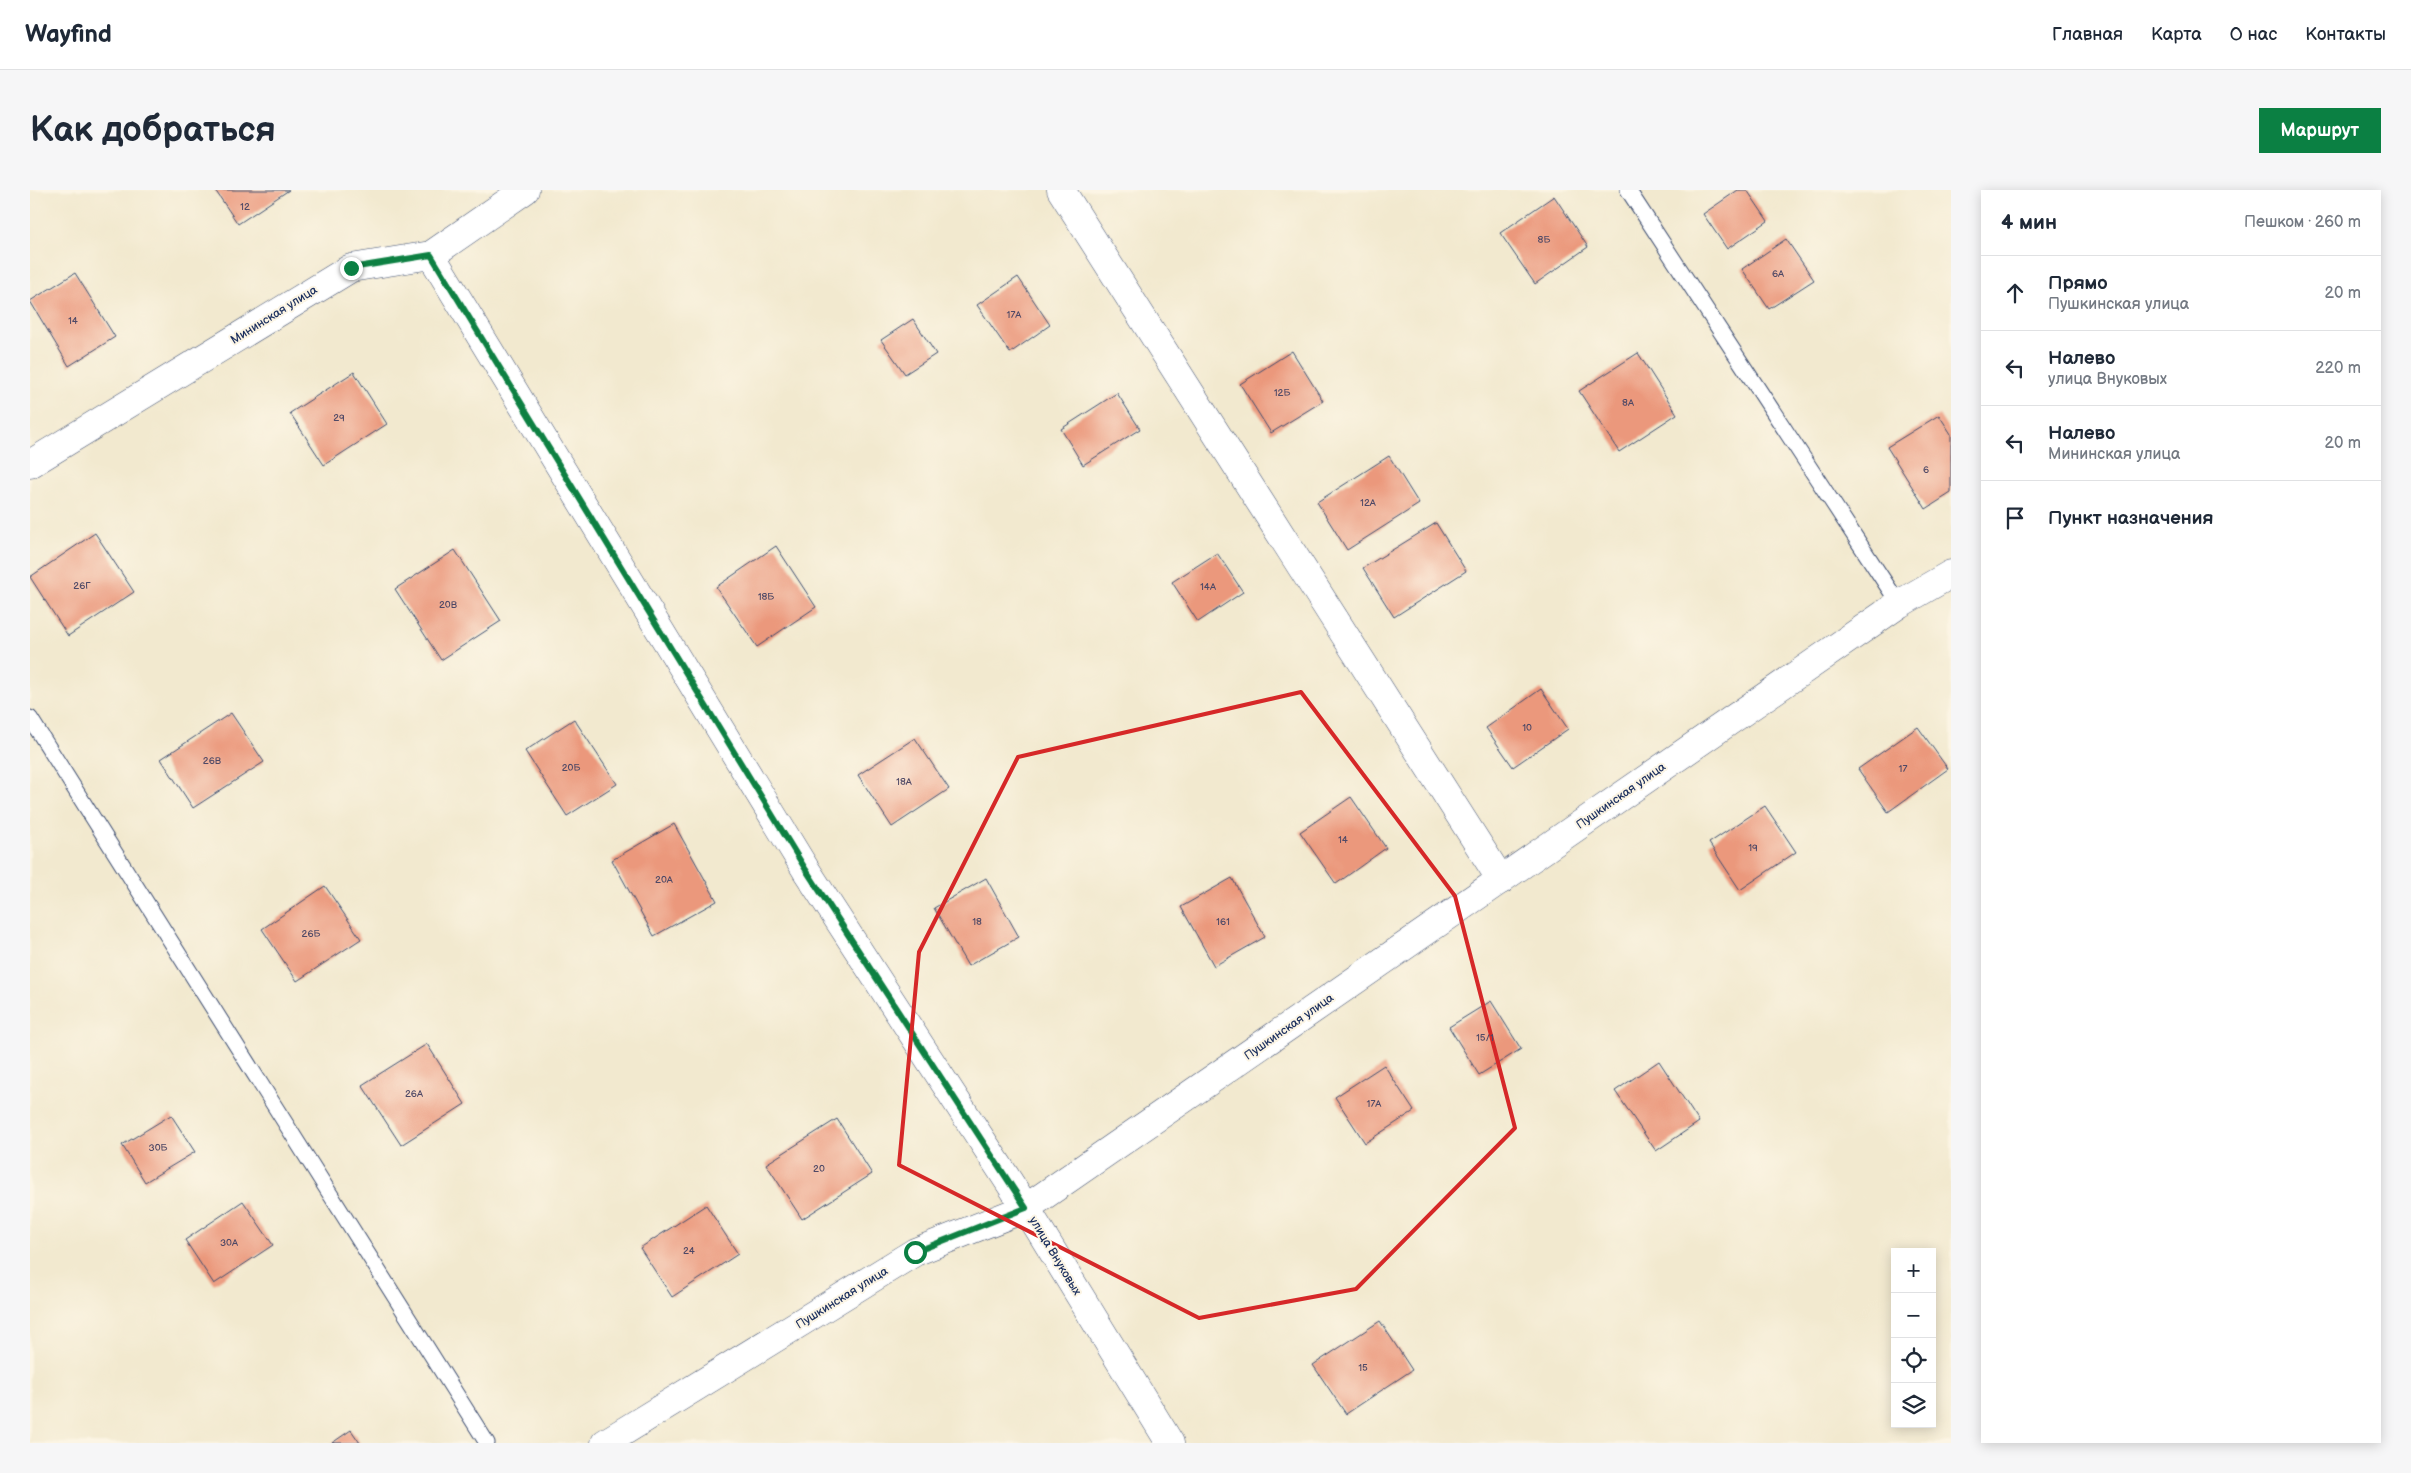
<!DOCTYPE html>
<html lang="ru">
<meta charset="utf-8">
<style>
body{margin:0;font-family:"Balsamiq Sans",sans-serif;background:#f6f6f7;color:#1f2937}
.controls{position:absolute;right:15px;bottom:15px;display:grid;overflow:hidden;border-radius:0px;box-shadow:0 2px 12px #0003}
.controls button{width:45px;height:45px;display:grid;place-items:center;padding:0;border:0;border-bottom:1px solid #e0e1e3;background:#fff;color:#1f2937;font:25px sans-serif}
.stop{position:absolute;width:15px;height:15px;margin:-11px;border:4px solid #0b8043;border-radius:50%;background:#fff}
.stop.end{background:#0b8043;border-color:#fff;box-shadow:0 1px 5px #0008}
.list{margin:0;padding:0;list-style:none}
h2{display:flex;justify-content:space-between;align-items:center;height:65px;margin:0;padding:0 20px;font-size:21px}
h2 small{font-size:16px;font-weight:400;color:#747a83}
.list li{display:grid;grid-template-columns:32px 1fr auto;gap:15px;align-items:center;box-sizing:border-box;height:75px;padding:0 20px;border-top:1px solid #e0e1e3}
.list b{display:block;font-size:19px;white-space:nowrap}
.list p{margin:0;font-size:16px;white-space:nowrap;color:#747a83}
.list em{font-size:16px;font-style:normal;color:#747a83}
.icon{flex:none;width:28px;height:28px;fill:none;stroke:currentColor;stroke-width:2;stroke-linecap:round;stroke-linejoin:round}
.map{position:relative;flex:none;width:1921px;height:1253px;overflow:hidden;border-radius:0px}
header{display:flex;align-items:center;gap:30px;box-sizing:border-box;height:70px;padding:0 25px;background:#fff;border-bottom:1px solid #e0e1e3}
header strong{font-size:24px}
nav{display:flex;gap:28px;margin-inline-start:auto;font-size:18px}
.intro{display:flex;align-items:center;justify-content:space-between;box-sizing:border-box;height:120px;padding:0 30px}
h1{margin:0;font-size:35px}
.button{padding:12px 22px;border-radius:0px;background:#0b8043;color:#fff;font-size:18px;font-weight:700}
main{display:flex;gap:30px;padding:0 30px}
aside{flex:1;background:#fff;border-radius:0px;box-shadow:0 2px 12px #0003}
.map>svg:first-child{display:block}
.building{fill:#eb987c}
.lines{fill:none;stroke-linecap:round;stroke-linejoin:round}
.service-casing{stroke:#3b4b6f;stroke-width:17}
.minor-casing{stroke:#3b4b6f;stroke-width:29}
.service{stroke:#fff;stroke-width:15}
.minor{stroke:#fff;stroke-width:28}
.route{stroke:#0b8043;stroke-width:6}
.marked{fill:none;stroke:#d62828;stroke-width:4;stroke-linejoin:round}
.labels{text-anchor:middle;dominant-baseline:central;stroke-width:4;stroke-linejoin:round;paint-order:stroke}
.number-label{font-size:10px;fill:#4f4966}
.street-label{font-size:12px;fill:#1b2f5e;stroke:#fcf5e5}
</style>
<header>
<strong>Wayfind</strong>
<nav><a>Главная</a><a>Карта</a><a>О нас</a><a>Контакты</a></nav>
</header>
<div class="intro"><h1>Как добраться</h1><a class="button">Маршрут</a></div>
<main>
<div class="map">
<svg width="1921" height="1253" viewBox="0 0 1921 1253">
<rect width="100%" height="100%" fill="#fcf5e5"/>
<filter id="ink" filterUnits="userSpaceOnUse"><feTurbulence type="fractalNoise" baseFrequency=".02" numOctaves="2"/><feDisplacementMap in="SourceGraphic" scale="10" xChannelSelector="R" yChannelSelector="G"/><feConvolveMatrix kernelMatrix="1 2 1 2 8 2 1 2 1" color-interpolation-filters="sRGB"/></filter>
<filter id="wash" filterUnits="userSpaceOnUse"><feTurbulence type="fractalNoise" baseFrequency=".0096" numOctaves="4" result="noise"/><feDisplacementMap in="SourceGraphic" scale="20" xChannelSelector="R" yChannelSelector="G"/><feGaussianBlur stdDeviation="1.12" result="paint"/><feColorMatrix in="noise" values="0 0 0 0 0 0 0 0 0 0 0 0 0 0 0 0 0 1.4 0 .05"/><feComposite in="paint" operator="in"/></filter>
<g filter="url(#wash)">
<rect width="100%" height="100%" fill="#f2e9cf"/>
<g id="blocks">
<!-- building -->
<g class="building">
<polygon points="185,0 259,0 208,34"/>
<polygon points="1708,0 1717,0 1738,31 1697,59 1673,24"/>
<polygon points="1524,6 1558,57 1505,94 1470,43"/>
<polygon points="1756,49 1784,90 1739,119 1712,79"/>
<polygon points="45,83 85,147 39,176 0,111"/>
<polygon points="988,87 1020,135 980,163 947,115"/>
<polygon points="883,129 906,164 875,184 851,150"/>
<polygon points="1262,161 1293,211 1241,243 1210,194"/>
<polygon points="1608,163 1647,224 1589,262 1549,201"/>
<polygon points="324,182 357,234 294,275 260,223"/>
<polygon points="1087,203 1110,239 1053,275 1031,239"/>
<polygon points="1909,225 1921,244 1921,303 1896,319 1857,257"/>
<polygon points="1359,266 1389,314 1317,360 1287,312"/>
<polygon points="1406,333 1436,381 1364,427 1333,378"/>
<polygon points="65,343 104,402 38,446 0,387"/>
<polygon points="746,356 786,417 727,457 686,397"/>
<polygon points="425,360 471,431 411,470 365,399"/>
<polygon points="1187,363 1213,402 1168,432 1142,392"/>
<polygon points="1511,499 1538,539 1483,577 1456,538"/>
<polygon points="201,523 234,572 163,618 131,569"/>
<polygon points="544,529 587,594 537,626 495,561"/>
<polygon points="1888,537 1918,579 1858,622 1828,579"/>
<polygon points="885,548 919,599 862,637 828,585"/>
<polygon points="1321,607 1356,658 1306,694 1270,642"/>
<polygon points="1735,616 1766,662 1710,700 1679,653"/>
<polygon points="644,634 687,711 624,746 582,670"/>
<polygon points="956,688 989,747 938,776 904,718"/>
<polygon points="1202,688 1235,747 1184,776 1151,717"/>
<polygon points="295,696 331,749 267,791 232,739"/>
<polygon points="1461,811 1491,859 1449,885 1419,837"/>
<polygon points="397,854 435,914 371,955 332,895"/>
<polygon points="1629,871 1669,932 1626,961 1585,901"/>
<polygon points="1354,875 1384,921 1335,953 1305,907"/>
<polygon points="141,925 165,962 115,992 92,955"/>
<polygon points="807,929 842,984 772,1029 736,974"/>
<polygon points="213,1011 243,1055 184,1094 155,1050"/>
<polygon points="676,1015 708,1064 642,1107 610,1058"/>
<polygon points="1350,1131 1382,1180 1316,1224 1283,1175"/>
<polygon points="321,1240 330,1253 302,1253"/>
</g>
</g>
</g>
<g filter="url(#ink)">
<use href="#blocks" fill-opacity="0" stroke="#3b4b6f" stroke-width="1"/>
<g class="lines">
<defs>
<g id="service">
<polyline points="1598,0 1869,414"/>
<polyline points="0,528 457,1253"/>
</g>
<g id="minor">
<polyline points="1031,0 1471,690"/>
<polyline points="401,65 776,680 996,1018 1140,1253"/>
<polyline points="0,274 321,78 401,65 495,0"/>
<polyline points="575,1253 885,1062 996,1018 1869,414 1921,384"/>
</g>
</defs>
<!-- service casing -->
<use href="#service" class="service-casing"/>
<!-- minor casing -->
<use href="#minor" class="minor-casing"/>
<!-- service -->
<use href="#service" class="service"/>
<!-- minor -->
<use href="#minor" class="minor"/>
</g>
</g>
<g class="lines" filter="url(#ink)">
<!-- route -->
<polyline class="route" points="321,78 401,65 776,680 996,1018 885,1062"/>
</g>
<!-- marked area -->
<path class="marked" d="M 1271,502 L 1425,706 L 1485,938 L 1326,1099 L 1169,1128 L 869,975 L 889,762 L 988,567 Z"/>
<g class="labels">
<!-- number labels -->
<g class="number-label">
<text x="215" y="17">12</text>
<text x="1514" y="50">8Б</text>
<text x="1748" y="84">6А</text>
<text x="984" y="125">17А</text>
<text x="43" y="131">14</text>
<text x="1252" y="203">12Б</text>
<text x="1598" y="213">8А</text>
<text x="309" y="228">29</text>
<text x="1896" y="280">6</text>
<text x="1338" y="313">12А</text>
<text x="52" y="396">26Г</text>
<text x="1178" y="397">14А</text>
<text x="736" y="407">18Б</text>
<text x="418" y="415">20В</text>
<text x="1497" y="538">10</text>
<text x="182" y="571">26В</text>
<text x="541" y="578">20Б</text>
<text x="1873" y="579">17</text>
<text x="874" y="592">18А</text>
<text x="1313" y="650">14</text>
<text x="1723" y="658">19</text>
<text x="634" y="690">20А</text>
<text x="947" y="732">18</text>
<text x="1193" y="732">161</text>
<text x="281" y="744">26Б</text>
<text x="1455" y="848">15/1</text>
<text x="384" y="904">26А</text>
<text x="1344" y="914">17А</text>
<text x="128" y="958">30Б</text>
<text x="789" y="979">20</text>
<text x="199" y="1053">30А</text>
<text x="659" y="1061">24</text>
<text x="1333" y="1178">15</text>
</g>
<!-- street labels -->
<g class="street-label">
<text transform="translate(244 125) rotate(-32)">Мининская улица</text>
<text transform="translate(1591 606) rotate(-35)">Пушкинская улица</text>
<text transform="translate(1259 837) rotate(-35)">Пушкинская улица</text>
<text transform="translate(1025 1066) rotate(59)">улица Внуковых</text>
<text transform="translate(812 1108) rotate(-32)">Пушкинская улица</text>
</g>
</g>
</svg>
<div class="controls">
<button>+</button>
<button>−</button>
<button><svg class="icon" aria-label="locate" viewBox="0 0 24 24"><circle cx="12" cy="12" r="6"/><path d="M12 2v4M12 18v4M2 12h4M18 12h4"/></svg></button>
<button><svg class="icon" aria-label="layers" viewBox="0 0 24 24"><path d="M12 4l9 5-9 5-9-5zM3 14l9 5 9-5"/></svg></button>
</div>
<div class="stop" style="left:885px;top:1062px"></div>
<div class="stop end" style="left:321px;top:78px"></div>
</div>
<aside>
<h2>4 мин<small>Пешком · 260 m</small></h2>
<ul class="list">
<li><svg class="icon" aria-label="ahead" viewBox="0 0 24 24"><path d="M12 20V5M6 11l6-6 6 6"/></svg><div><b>Прямо</b><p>Пушкинская улица</p></div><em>20 m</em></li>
<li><svg class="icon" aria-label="left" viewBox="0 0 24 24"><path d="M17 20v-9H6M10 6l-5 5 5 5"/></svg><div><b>Налево</b><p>улица Внуковых</p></div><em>220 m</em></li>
<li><svg class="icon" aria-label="left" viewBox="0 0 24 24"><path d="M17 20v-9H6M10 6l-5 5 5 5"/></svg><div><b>Налево</b><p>Мининская улица</p></div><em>20 m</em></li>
<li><svg class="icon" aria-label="arrive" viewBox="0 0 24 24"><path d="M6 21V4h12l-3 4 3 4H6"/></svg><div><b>Пункт назначения</b></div></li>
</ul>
</aside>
</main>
